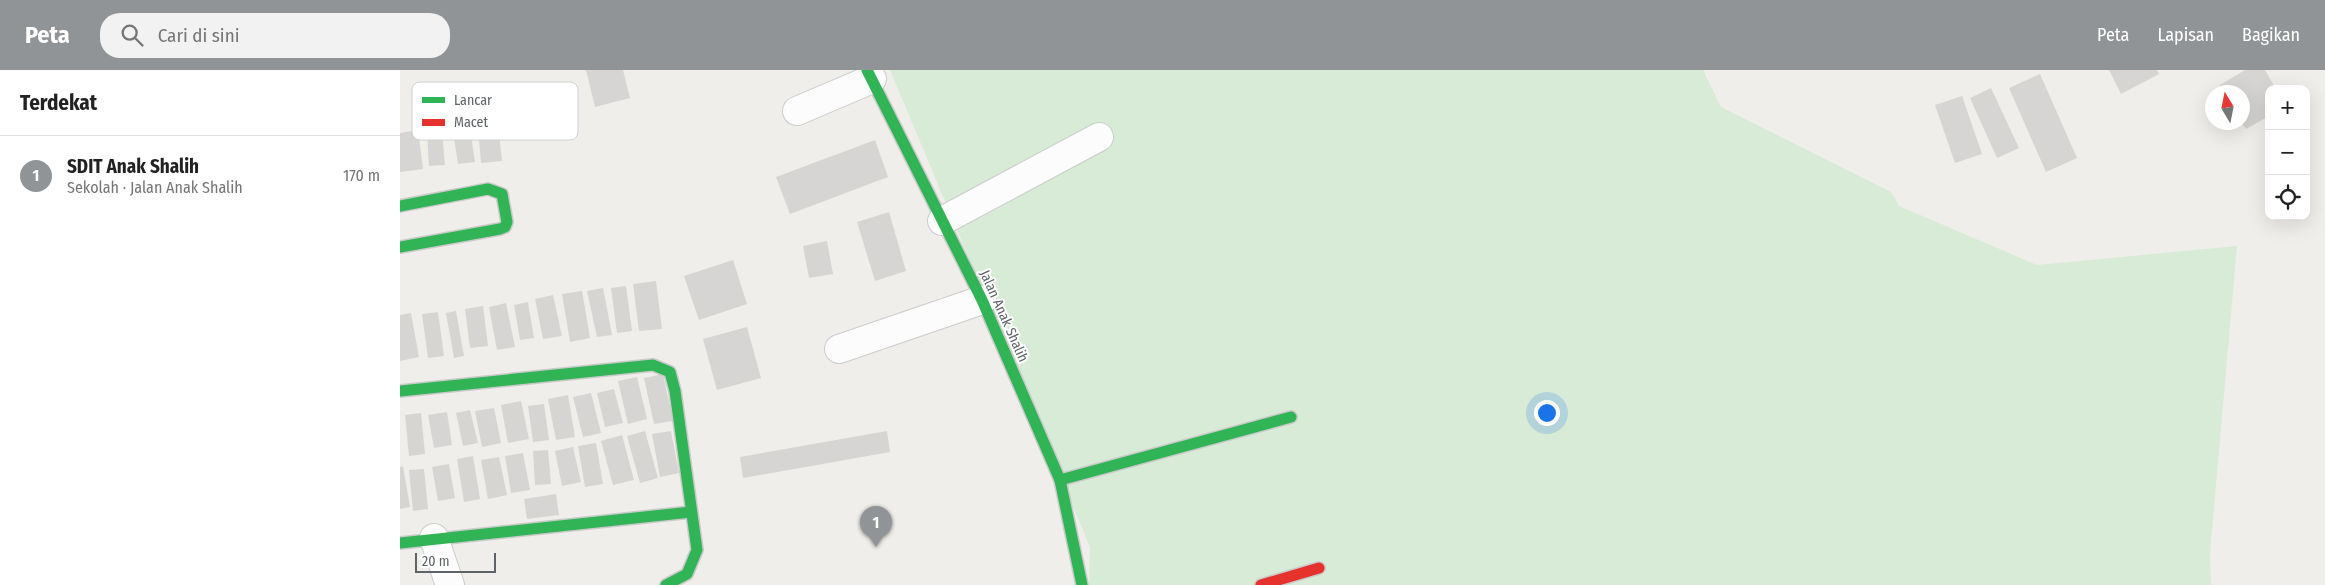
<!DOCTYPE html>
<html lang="id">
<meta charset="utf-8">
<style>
body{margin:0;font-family:"Fira Sans Condensed",sans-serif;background:#f2f2f2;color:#222}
.controls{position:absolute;right:15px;top:15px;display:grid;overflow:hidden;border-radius:10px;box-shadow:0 5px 20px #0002}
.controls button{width:45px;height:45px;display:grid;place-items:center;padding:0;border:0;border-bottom:1px solid #e0e0e0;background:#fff;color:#222;font:25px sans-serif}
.compass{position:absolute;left:1805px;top:15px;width:45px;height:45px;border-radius:50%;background:#fff;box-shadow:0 5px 20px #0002;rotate:350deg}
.scale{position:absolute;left:15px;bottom:12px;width:81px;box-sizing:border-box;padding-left:5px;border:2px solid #5f6368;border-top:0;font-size:14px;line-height:18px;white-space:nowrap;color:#5f6368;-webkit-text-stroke:4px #fff;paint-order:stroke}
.you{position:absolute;left:1146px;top:342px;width:18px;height:18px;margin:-12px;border:4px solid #fff;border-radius:50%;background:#1a73e8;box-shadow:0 0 0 8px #1a73e833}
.badge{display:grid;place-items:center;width:32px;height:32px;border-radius:50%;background:#919496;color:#fff;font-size:16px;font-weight:700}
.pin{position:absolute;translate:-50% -41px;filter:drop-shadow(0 1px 2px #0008)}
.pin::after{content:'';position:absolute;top:26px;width:18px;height:15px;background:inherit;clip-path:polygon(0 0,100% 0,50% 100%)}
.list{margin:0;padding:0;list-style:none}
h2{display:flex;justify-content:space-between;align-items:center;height:65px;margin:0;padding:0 20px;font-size:21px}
h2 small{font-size:16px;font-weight:400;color:#767676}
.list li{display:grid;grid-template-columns:32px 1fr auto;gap:15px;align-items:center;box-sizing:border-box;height:80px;padding:0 20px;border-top:1px solid #e0e0e0}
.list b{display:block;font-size:19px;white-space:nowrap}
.list p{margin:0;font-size:16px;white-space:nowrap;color:#767676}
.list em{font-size:16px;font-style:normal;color:#767676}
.icon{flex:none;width:28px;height:28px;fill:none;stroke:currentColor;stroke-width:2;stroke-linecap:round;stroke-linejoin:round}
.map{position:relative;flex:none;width:1925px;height:515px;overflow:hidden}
header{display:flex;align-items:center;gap:30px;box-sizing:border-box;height:70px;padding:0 25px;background:#919496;color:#fff}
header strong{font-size:24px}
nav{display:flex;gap:28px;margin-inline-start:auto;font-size:18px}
.search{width:350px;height:45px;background:#f2f2f2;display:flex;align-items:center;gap:12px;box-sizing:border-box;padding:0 18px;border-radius:20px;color:#767676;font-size:19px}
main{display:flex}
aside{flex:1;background:#fff}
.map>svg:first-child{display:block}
.green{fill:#d8ebd6}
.building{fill:#d6d5d3}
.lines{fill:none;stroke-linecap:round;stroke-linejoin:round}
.street-casing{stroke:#cbcccc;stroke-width:30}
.fast-casing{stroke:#cacacb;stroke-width:14}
.jam-casing{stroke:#cacacb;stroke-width:14}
.street{stroke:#fdfcfc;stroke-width:28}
.fast{stroke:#30b455;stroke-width:11}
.jam{stroke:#e5322d;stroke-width:11}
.labels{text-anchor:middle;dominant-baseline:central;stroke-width:4;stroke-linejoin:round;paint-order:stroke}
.street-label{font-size:14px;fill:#5f6368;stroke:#fff}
.key{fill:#fff;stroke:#cfd0d2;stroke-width:1}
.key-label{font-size:14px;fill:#5f6368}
</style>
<header>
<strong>Peta</strong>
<div class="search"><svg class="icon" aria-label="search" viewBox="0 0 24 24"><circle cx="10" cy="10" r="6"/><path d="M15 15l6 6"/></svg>Cari di sini</div>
<nav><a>Peta</a><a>Lapisan</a><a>Bagikan</a></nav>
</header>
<main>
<aside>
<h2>Terdekat<small></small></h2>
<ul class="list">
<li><span class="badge">1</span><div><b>SDIT Anak Shalih</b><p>Sekolah · Jalan Anak Shalih</p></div><em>170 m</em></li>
</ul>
</aside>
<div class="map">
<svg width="1925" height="515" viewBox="0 0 1925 515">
<rect width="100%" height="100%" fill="#efeeea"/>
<!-- green -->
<polygon class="green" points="490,0 1303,0 1321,37 1491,122 1499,136 1637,195 1837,176 1810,483 1811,515 689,515 690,477"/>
<!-- building -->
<g class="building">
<polygon points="186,0 223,0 230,28 195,37"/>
<polygon points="1709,0 1757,0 1759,4 1721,24"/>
<polygon points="1845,0 1865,0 1876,19 1869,19 1869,46 1846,59 1842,53 1842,22 1824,22 1820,15"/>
<polygon points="1640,4 1677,88 1646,102 1609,18"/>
<polygon points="1591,18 1619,78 1597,88 1570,28"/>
<polygon points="1562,26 1582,84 1555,93 1535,35"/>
<polygon points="98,55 102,91 81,93 78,57"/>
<polygon points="70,59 75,92 58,94 53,62"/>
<polygon points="18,60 23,99 0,102 0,63"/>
<polygon points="27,62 42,62 45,95 29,96"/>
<polygon points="475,70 488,107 390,144 376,107"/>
<polygon points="489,142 506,201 475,211 457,152"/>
<polygon points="427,171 433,204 409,208 403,176"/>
<polygon points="333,190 347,234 299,250 284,206"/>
<polygon points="256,211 262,259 239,261 233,214"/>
<polygon points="226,216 232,261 217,263 211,218"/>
<polygon points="203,218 212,265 197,267 187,221"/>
<polygon points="182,221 190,268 170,272 162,224"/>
<polygon points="153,225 162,266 143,269 135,229"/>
<polygon points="128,232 134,268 120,270 114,235"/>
<polygon points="106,233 115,277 97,280 89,237"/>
<polygon points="83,236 88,276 70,278 65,239"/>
<polygon points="56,241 64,286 54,288 46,243"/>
<polygon points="38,242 44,286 28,288 22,244"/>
<polygon points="11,243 19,287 0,291 0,245"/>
<polygon points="347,257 361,308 317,320 303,269"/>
<polygon points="263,304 273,351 254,354 244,308"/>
<polygon points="237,307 247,349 228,354 218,311"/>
<polygon points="214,319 223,353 205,357 197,323"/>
<polygon points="191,323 201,363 183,367 173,327"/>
<polygon points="168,325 175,367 156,370 148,329"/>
<polygon points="121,331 129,369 108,373 101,335"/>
<polygon points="144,334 149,370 133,372 128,336"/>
<polygon points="94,338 101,373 82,377 75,341"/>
<polygon points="70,340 78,373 63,376 56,343"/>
<polygon points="47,342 52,375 34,378 28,345"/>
<polygon points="21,343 25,384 9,386 5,345"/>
<polygon points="245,361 258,408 240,413 227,366"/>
<polygon points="271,361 279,403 260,407 252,364"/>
<polygon points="487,361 490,382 343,408 340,387"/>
<polygon points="222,365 234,410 213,415 201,371"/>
<polygon points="196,373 203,414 185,417 178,376"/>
<polygon points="173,377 181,412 162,416 155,381"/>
<polygon points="148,380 151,414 135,415 133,381"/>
<polygon points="123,383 130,420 111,423 105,386"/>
<polygon points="73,386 80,429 64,432 57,389"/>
<polygon points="99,387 107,425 88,429 81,390"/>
<polygon points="49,394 55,428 38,431 32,397"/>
<polygon points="3,396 10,437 0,439 0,397"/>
<polygon points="24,399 28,439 13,441 9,400"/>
<polygon points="156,424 159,445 127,449 124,429"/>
</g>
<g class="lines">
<defs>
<g id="street">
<polyline points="397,41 472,9"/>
<polyline points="542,151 699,67"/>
<polyline points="439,279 582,230"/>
<polyline points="34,468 50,515"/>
</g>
<g id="fast">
<polyline points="467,0 582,230 660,410 682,515"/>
<polyline points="0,136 88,119 102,124 107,152 105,157 100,159 0,177"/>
<polyline points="0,321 253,295 270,302 275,321 297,480 287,504 266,515"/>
<polyline points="660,410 891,347"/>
<polyline points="0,473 291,442"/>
</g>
<polyline id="jam" points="861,515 919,498"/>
</defs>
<!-- street casing -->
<use href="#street" class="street-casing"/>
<!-- fast casing -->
<use href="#fast" class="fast-casing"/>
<!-- jam casing -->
<use href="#jam" class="jam-casing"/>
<!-- street -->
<use href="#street" class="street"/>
<!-- fast -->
<use href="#fast" class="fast"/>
<!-- jam -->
<use href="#jam" class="jam"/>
</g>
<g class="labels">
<!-- street labels -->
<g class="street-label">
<text transform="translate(604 246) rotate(66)">Jalan Anak Shalih</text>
</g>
</g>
<!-- legend -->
<rect x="12" y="12" width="166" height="58" rx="8" class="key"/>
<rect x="22" y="27" width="23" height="6" fill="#30b455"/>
<rect x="22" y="49" width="23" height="7" fill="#e5322d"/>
<g class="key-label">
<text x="54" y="35">Lancar</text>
<text x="54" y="57">Macet</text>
</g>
</svg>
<div class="controls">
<button>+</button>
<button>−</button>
<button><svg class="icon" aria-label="locate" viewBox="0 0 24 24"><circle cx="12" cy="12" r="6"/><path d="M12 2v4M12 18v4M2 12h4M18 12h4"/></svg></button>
</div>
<svg class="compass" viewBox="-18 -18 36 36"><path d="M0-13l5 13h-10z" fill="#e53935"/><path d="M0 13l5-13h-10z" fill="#767676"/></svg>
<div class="scale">20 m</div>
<div class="you"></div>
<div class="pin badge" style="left:476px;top:477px">1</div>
</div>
</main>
